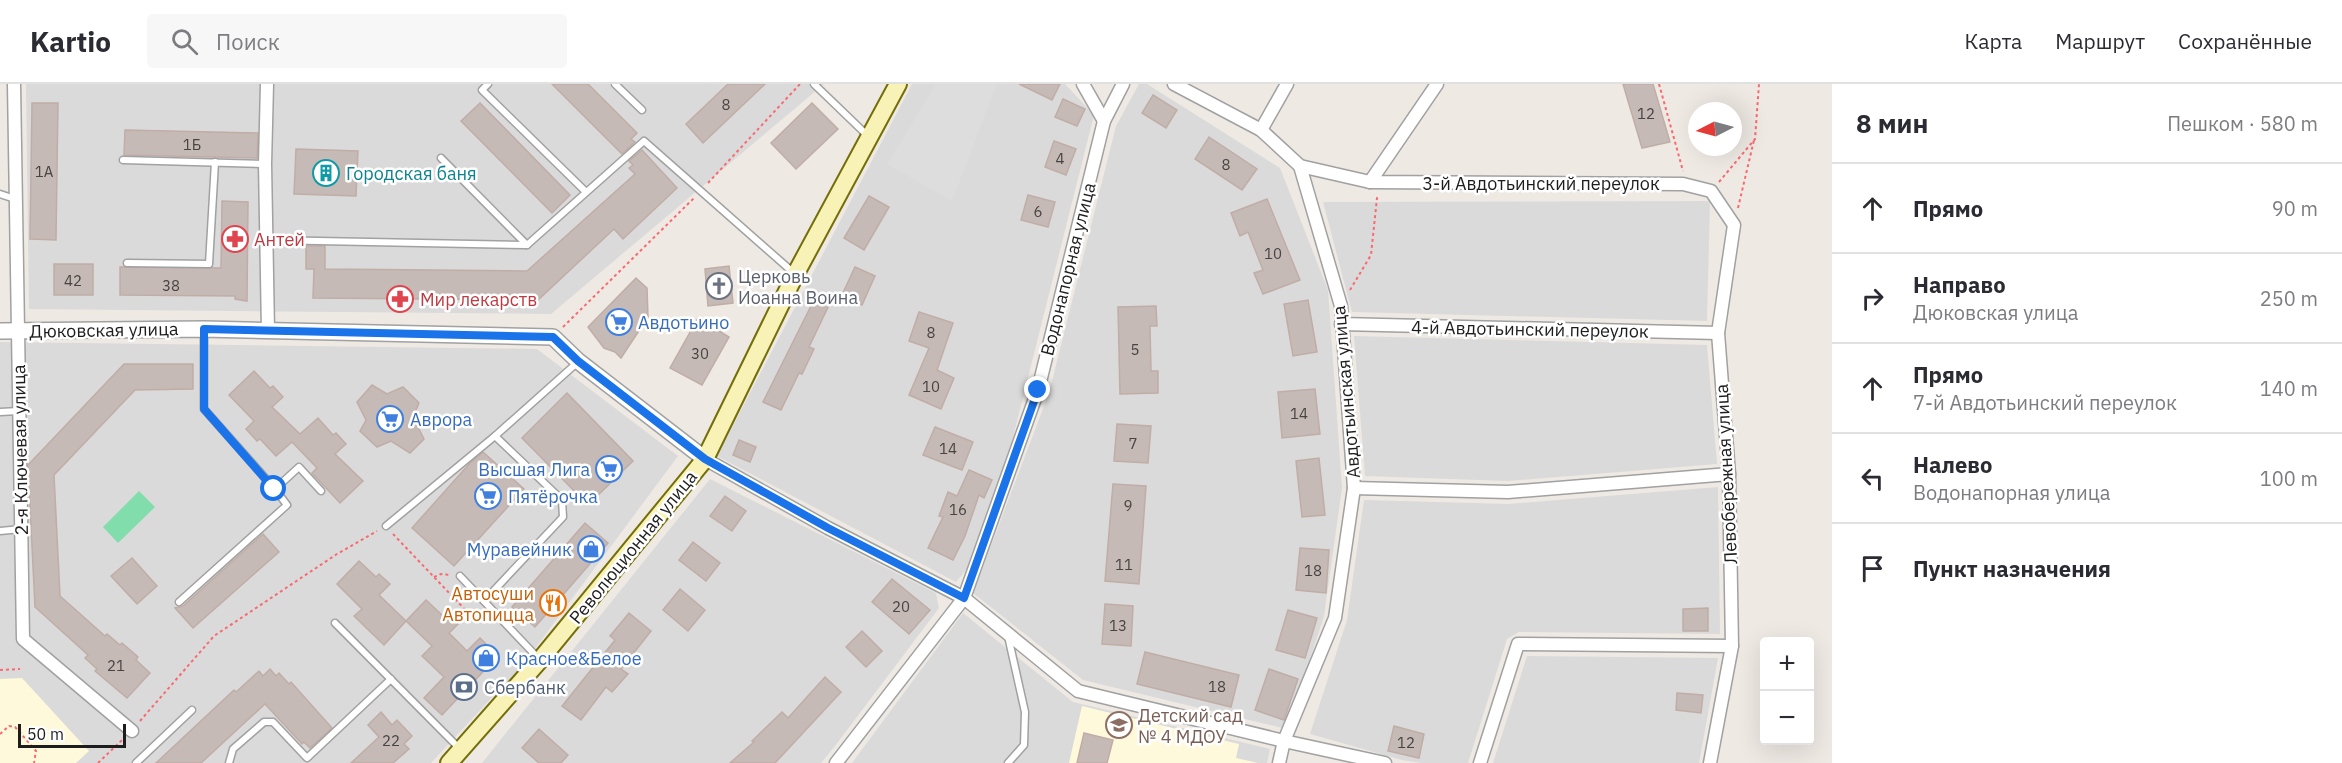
<!DOCTYPE html>
<html lang="ru">
<meta charset="utf-8">
<style>
body{margin:0;font-family:"IBM Plex Sans",sans-serif;background:#f7f7f7;color:#2b2b33}
.controls{position:absolute;right:18px;bottom:18px;display:grid;overflow:hidden;border-radius:6px;box-shadow:0 6px 24px #0002}
.controls button{width:54px;height:54px;display:grid;place-items:center;padding:0;border:0;border-bottom:2px solid #e1e1e2;background:#fff;color:#2b2b33;font:30px sans-serif}
.compass{position:absolute;left:1688px;top:18px;width:54px;height:54px;border-radius:50%;background:#fff;box-shadow:0 6px 24px #0002;rotate:264deg}
.scale{position:absolute;left:18px;bottom:15px;width:108px;box-sizing:border-box;padding-left:6px;border:3px solid #1d1d1d;border-top:0;font-size:16px;line-height:21px;white-space:nowrap;color:#1d1d1d;-webkit-text-stroke:4px #fff;paint-order:stroke}
.stop{position:absolute;width:18px;height:18px;margin:-14px;border:4px solid #1a73e8;border-radius:50%;background:#fff}
.stop.end{background:#1a73e8;border-color:#fff;box-shadow:0 2px 6px #0008}
.list{margin:0;padding:0;list-style:none}
h2{display:flex;justify-content:space-between;align-items:center;height:78px;margin:0;padding:0 24px;font-size:26px}
h2 small{font-size:20px;font-weight:400;color:#7c7c81}
.list li{display:grid;grid-template-columns:39px 1fr auto;gap:18px;align-items:center;box-sizing:border-box;height:90px;padding:0 24px;border-top:2px solid #e1e1e2}
.list b{display:block;font-size:22px;white-space:nowrap}
.list p{margin:0;font-size:20px;white-space:nowrap;color:#7c7c81}
.list em{font-size:20px;font-style:normal;color:#7c7c81}
.icon{flex:none;width:33px;height:33px;fill:none;stroke:currentColor;stroke-width:2;stroke-linecap:round;stroke-linejoin:round}
.map{position:relative;flex:none;width:1832px;height:679px;overflow:hidden}
header{display:flex;align-items:center;gap:36px;box-sizing:border-box;height:84px;padding:0 30px;background:#fff;border-bottom:2px solid #e1e1e2}
header strong{font-size:28px}
nav{display:flex;gap:33px;margin-inline-start:auto;font-size:21px}
.search{width:420px;height:54px;background:#f7f7f7;display:flex;align-items:center;gap:15px;box-sizing:border-box;padding:0 21px;border-radius:6px;color:#7c7c81;font-size:22px}
main{display:flex}
aside{flex:1;background:#fff}
.map>svg:first-child{display:block}
.residential{fill:#dbdada}
.education{fill:#fff9dc}
.pitch{fill:#81ddac}
.parking{fill:#ddd}
.building{fill:#c6bab6;stroke:#c0ada6;stroke-width:1.5}
.lines{fill:none;stroke-linecap:round;stroke-linejoin:round}
.service-casing{stroke:#a1a1a1;stroke-width:9}
.minor-casing{stroke:#a1a1a1;stroke-width:15}
.tertiary-casing{stroke:#a1a1a1;stroke-width:18}
.secondary-casing{stroke:#736e06;stroke-width:20}
.path{stroke:#f86a70;stroke-width:2;stroke-dasharray:3 3;stroke-linecap:butt}
.service{stroke:#fff;stroke-width:6}
.minor{stroke:#fff;stroke-width:12}
.tertiary{stroke:#fff;stroke-width:15}
.secondary{stroke:#f9f2b7;stroke-width:16}
.route{stroke:#1a73e8;stroke-width:8}
.labels{text-anchor:middle;dominant-baseline:central;stroke-width:5;stroke-linejoin:round;paint-order:stroke}
.number-label{font-size:15px;fill:#474443}
.culture-label{font-size:18px;fill:#0d838f;stroke:#fff;text-anchor:start}
.street-label{font-size:18px;fill:#1d1d1d;stroke:#fff}
.health-label{font-size:18px;fill:#be3a42;stroke:#fff;text-anchor:start}
.worship-label{font-size:18px;fill:#5b616d;stroke:#fff;text-anchor:start}
.shop-label{font-size:18px;fill:#366cbe;stroke:#fff;text-anchor:start}
.food-label{font-size:18px;fill:#c56008;stroke:#fff;text-anchor:end}
.service-label{font-size:18px;fill:#4e5e75;stroke:#fff;text-anchor:start}
.education-label{font-size:18px;fill:#785e54;stroke:#fff;text-anchor:start}
</style>
<header>
<strong>Kartio</strong>
<div class="search"><svg class="icon" aria-label="search" viewBox="0 0 24 24"><circle cx="10" cy="10" r="6"/><path d="M15 15l6 6"/></svg>Поиск</div>
<nav><a>Карта</a><a>Маршрут</a><a>Сохранённые</a></nav>
</header>
<main>
<div class="map">
<svg width="1832" height="679" viewBox="0 0 1832 679">
<rect width="100%" height="100%" fill="#eee9e3"/>
<!-- residential -->
<g class="residential">
<polygon points="26,0 824,0 551,230 29,225"/>
<polygon points="912,0 1065,0 1094,31 1007,377 971,480 956,498 717,372"/>
<polygon points="1139,0 1147,0 1280,84 1328,206 1342,404 1324,532 1287,645 1083,596 973,509 1049,309 1116,42"/>
<polygon points="1710,117 1707,237 1352,228 1323,118"/>
<polygon points="1354,252 1707,261 1717,380 1508,397 1365,392"/>
<polygon points="0,258 537,265 678,372 525,578 431,679 0,679"/>
<polygon points="710,395 936,509 939,524 835,662 821,679 482,679"/>
<polygon points="1718,403 1720,550 1519,548 1507,555 1468,679 1422,679 1402,676 1310,650 1347,536 1364,416 1509,420"/>
<polygon points="963,529 1073,618 1270,665 1267,679 852,679"/>
<polygon points="1527,572 1718,574 1699,679 1493,679"/>
</g>
<!-- education -->
<g class="education">
<polygon points="22,594 89,667 76,679 0,679 0,595"/>
<polygon points="1082,622 1239,660 1236,674 1258,679 1069,679"/>
</g>
<!-- pitch -->
<polygon class="pitch" points="139,407 155,423 118,459 103,443"/>
<!-- parking -->
<polygon class="parking" points="936,0 997,0 952,117 887,80"/>
<!-- building -->
<g class="building">
<polygon points="552,0 588,0 637,49 631,55 635,58 622,70"/>
<polygon points="728,0 765,0 703,59 686,40"/>
<polygon points="1019,0 1060,0 1052,16"/>
<polygon points="1623,0 1653,0 1670,58 1642,64"/>
<polygon points="1153,11 1177,26 1166,44 1142,29"/>
<polygon points="1063,15 1085,25 1077,42 1055,33"/>
<polygon points="32,19 58,19 56,156 30,155"/>
<polygon points="480,19 570,111 552,129 461,37"/>
<polygon points="812,19 838,45 796,85 771,59"/>
<polygon points="125,46 258,49 257,74 124,71"/>
<polygon points="1209,53 1257,85 1242,106 1195,75"/>
<polygon points="1054,57 1076,65 1066,91 1045,83"/>
<polygon points="296,65 358,67 356,112 294,110"/>
<polygon points="642,66 677,104 623,155 614,145 538,216 313,214 314,185 306,185 306,162 325,162 325,185 527,187 635,90 629,84 633,81 629,77"/>
<polygon points="1028,111 1055,118 1048,143 1021,136"/>
<polygon points="869,112 889,123 864,166 844,154"/>
<polygon points="1267,115 1300,196 1263,210 1254,189 1263,186 1248,148 1240,152 1231,129"/>
<polygon points="222,117 248,118 247,217 235,215 235,212 120,211 120,183 221,184"/>
<rect x="54" y="180" width="39" height="31"/>
<polygon points="729,182 733,219 708,222 705,185"/>
<polygon points="855,183 875,192 862,221 842,211"/>
<polygon points="636,194 647,204 648,233 621,274 615,268 604,264 588,243"/>
<polygon points="816,212 830,219 809,263 814,265 802,290 799,289 781,326 763,318"/>
<polygon points="1308,216 1317,268 1293,272 1284,220"/>
<polygon points="1156,222 1157,242 1150,242 1151,287 1158,287 1158,309 1120,310 1118,223"/>
<polygon points="919,228 953,239 937,286 954,294 941,325 909,311 929,264 909,257"/>
<polygon points="698,234 729,253 702,301 670,284"/>
<polygon points="124,280 193,280 193,305 135,306 54,391 60,512 105,552 107,550 120,561 122,559 138,573 136,576 150,589 127,614 95,587 97,585 85,574 88,571 35,523 28,381"/>
<polygon points="254,287 270,304 273,302 283,313 272,323 300,350 318,334 333,351 336,349 346,360 335,370 363,397 340,419 312,389 317,384 292,358 276,372 260,355 257,357 246,345 254,337 229,311"/>
<polygon points="372,301 387,310 403,303 419,319 413,333 424,355 410,369 391,357 377,363 360,347 366,336 357,318"/>
<polygon points="1315,305 1320,350 1282,354 1278,308"/>
<polygon points="567,309 633,377 588,421 522,354"/>
<polygon points="1117,340 1151,342 1148,379 1114,377"/>
<polygon points="935,343 973,358 962,386 923,371"/>
<polygon points="739,356 756,363 750,378 733,371"/>
<polygon points="483,368 524,405 454,482 412,444 470,379"/>
<polygon points="1319,374 1325,431 1302,433 1296,377"/>
<polygon points="969,386 992,396 984,414 979,411 965,452 953,476 928,464 943,433 939,432 948,408 957,412"/>
<polygon points="1113,400 1146,402 1139,500 1105,497"/>
<polygon points="725,412 746,427 732,447 710,432"/>
<polygon points="585,439 608,459 535,543 512,523"/>
<polygon points="263,450 279,468 193,544 175,524 183,522"/>
<polygon points="693,458 720,479 706,497 679,476"/>
<polygon points="1300,464 1329,466 1326,509 1296,506"/>
<polygon points="132,474 157,502 137,520 111,492"/>
<polygon points="359,477 376,493 379,490 390,500 379,511 406,537 384,561 354,532 362,525 337,500"/>
<polygon points="892,495 930,526 909,550 872,518"/>
<polygon points="680,505 705,526 688,547 663,526"/>
<polygon points="426,516 443,532 446,528 458,540 449,549 467,567 480,554 498,572 442,631 424,614 444,593 422,572 432,562 406,537"/>
<polygon points="1105,520 1133,522 1131,562 1102,560"/>
<polygon points="1708,524 1708,547 1683,547 1683,525"/>
<polygon points="1288,526 1317,534 1305,574 1276,566"/>
<polygon points="629,529 651,547 621,585 628,590 612,608 606,603 581,636 562,622 615,556 610,552"/>
<polygon points="862,547 882,567 866,583 846,563"/>
<polygon points="1145,568 1239,591 1231,623 1137,600"/>
<polygon points="270,585 276,592 279,589 289,600 291,598 332,644 310,664 304,658 302,660 265,620 201,679 156,679 234,606 236,608 259,587 263,592"/>
<polygon points="1269,585 1298,595 1284,636 1255,626"/>
<polygon points="825,593 841,608 775,679 730,679 754,658 752,657 782,628 788,634"/>
<polygon points="1677,609 1703,611 1701,629 1676,626"/>
<polygon points="381,628 392,641 397,636 412,652 404,660 409,665 393,679 351,679 379,653 368,641"/>
<polygon points="1394,642 1424,650 1419,674 1388,667"/>
<polygon points="539,645 568,671 561,679 539,679 522,664"/>
<polygon points="1084,649 1113,656 1107,679 1077,679"/>
</g>
<g class="lines">
<defs>
<g id="service">
<polyline points="488,0 482,6 586,108"/>
<polyline points="615,0 642,26"/>
<polyline points="814,0 869,53"/>
<polyline points="441,74 527,161"/>
<polyline points="123,76 265,80"/>
<polyline points="0,110 15,115"/>
<polyline points="267,156 527,161 644,57 795,190"/>
<polyline points="127,179 209,180 215,78"/>
<polyline points="204,246 204,325 275,405 299,383 321,407"/>
<polyline points="0,328 19,327"/>
<polyline points="386,442 495,352 578,278"/>
<polyline points="0,447 21,445"/>
<polyline points="460,492 540,576"/>
<polyline points="484,517 563,433 562,416 495,352"/>
<polyline points="179,518 287,421 275,405"/>
<polyline points="335,539 460,665"/>
<polyline points="1008,552 1025,628 1024,661 1008,679"/>
<polyline points="136,679 192,626"/>
<polyline points="229,679 233,665 264,638 273,638 307,674 391,595"/>
</g>
<g id="minor">
<polyline points="14,0 23,555 132,647"/>
<polyline points="267,0 265,80 268,247"/>
<polyline points="1083,0 1104,37"/>
<polyline points="1174,0 1261,46 1300,82 1341,222 1354,404 1335,534 1284,657 1279,679"/>
<polyline points="1261,46 1287,0"/>
<polyline points="1300,82 1370,98 1683,100 1711,107 1734,141 1718,249 1729,390 1732,562 1710,679"/>
<polyline points="1370,98 1437,0"/>
<polyline points="1341,240 1718,249"/>
<polyline points="705,375 828,444 964,514 1078,607 1284,657 1385,679"/>
<polyline points="1354,404 1508,408 1729,390"/>
<polyline points="836,679 964,514 1038,306 1104,37 1123,0"/>
<polyline points="1480,679 1518,560 1732,562"/>
</g>
<polyline id="tertiary" points="0,247 204,245 553,253 578,277 705,375"/>
<polyline id="secondary" points="449,679 540,576 705,375 795,191 898,0"/>
</defs>
<!-- service casing -->
<use href="#service" class="service-casing"/>
<!-- minor casing -->
<use href="#minor" class="minor-casing"/>
<!-- tertiary casing -->
<use href="#tertiary" class="tertiary-casing"/>
<!-- secondary casing -->
<use href="#secondary" class="secondary-casing"/>
<!-- path -->
<g class="path">
<polyline points="1659,0 1683,87"/>
<polyline points="1719,98 1755,55 1759,0"/>
<polyline points="708,99 800,0"/>
<polyline points="1738,124 1754,56"/>
<polyline points="1350,206 1371,171 1377,114 1379,111"/>
<polyline points="563,243 694,114"/>
<polyline points="393,450 474,535 485,533"/>
<polyline points="434,493 441,490 451,491"/>
<polyline points="0,586 20,585"/>
<polyline points="140,637 214,552 337,470 377,447"/>
<polyline points="0,650 9,642 15,643 36,667 34,679"/>
<polyline points="98,679 122,656"/>
</g>
<!-- service -->
<use href="#service" class="service"/>
<!-- minor -->
<use href="#minor" class="minor"/>
<!-- tertiary -->
<use href="#tertiary" class="tertiary"/>
<!-- secondary -->
<use href="#secondary" class="secondary"/>
</g>
<g class="lines">
<!-- route -->
<polyline class="route" points="274,405 204,325 204,245 553,253 578,277 705,375 828,444 964,514 1038,306"/>
</g>
<!-- icons -->
<defs>
<symbol id="building-ring" viewBox="-11 -11 22 22"><circle r="9.5" fill="#fff" stroke="#0f9aa8" stroke-width="1.5"/><path d="M-4-6H4V6H1V3H-1V6H-4ZM-2.5-4.3h1.7v1.8h-1.7ZM.8-4.3h1.7v1.8H.8ZM-2.5-1h1.7V.8h-1.7ZM.8-1h1.7V.8H.8Z" fill="#0f9aa8"/></symbol>
<symbol id="pharmacy-ring" viewBox="-11 -11 22 22"><circle r="9.5" fill="#fff" stroke="#e0444e" stroke-width="1.5"/><path d="M-2-6h4v4h4v4h-4v4h-4v-4h-4v-4h4Z" fill="#e0444e"/></symbol>
<symbol id="church-ring" viewBox="-11 -11 22 22"><circle r="9.5" fill="#fff" stroke="#6b7280" stroke-width="1.5"/><path d="M-1.2-6h2.4v3.5h3.3v2.4h-3.3V6h-2.4V-.1h-3.3v-2.4h3.3Z" fill="#6b7280"/></symbol>
<symbol id="supermarket-ring" viewBox="-11 -11 22 22"><circle r="9.5" fill="#fff" stroke="#3f7fe0" stroke-width="1.5"/><path d="M-6-5.5h2.5l.6 2H6L4.5 2H-2.5L-4.4-4H-6ZM-1.5 3.2a1.3 1.3 0 1 0 .1 0ZM3 3.2a1.3 1.3 0 1 0 .1 0Z" fill="#3f7fe0"/></symbol>
<symbol id="shop-ring" viewBox="-11 -11 22 22"><circle r="9.5" fill="#fff" stroke="#3f7fe0" stroke-width="1.5"/><path d="M-5-2.5h2.3a2.7 3.5 0 0 1 5.4 0H5L5.5 6h-11ZM-1.5-2.5h3a1.5 2.3 0 0 0-3 0Z" fill="#3f7fe0"/></symbol>
<symbol id="restaurant-ring" viewBox="-11 -11 22 22"><circle r="9.5" fill="#fff" stroke="#e8710a" stroke-width="1.5"/><path d="M-5-6h1v4h1v-4h1v4h1v-4h1v5L-1.5 .5V6h-2V.5L-5-1ZM5-6V6H3V1.5H1.5Q1.5-4 5-6Z" fill="#e8710a"/></symbol>
<symbol id="bank-ring" viewBox="-11 -11 22 22"><circle r="9.5" fill="#fff" stroke="#5c6f8a" stroke-width="1.5"/><path d="M-6-4H6V4H-6ZM0-2.3a2.3 2.3 0 1 0 0 4.6a2.3 2.3 0 1 0 0-4.6Z" fill="#5c6f8a"/></symbol>
<symbol id="school-ring" viewBox="-11 -11 22 22"><circle r="9.5" fill="#fff" stroke="#8d6e63" stroke-width="1.5"/><path d="M0-5L7-2L0 1L-7-2ZM-4 1L0 2.5L4 1V4Q0 6-4 4Z" fill="#8d6e63"/></symbol>
</defs>
<g fill-rule="evenodd">
<use href="#building-ring" x="311" y="74" width="30" height="30"/>
<use href="#pharmacy-ring" x="220" y="140" width="30" height="30"/>
<use href="#church-ring" x="704" y="187" width="30" height="30"/>
<use href="#pharmacy-ring" x="385" y="200" width="30" height="30"/>
<use href="#supermarket-ring" x="604" y="223" width="30" height="30"/>
<use href="#supermarket-ring" x="375" y="320" width="30" height="30"/>
<use href="#supermarket-ring" x="594" y="370" width="30" height="30"/>
<use href="#supermarket-ring" x="473" y="397" width="30" height="30"/>
<use href="#shop-ring" x="576" y="450" width="30" height="30"/>
<use href="#restaurant-ring" x="538" y="504" width="30" height="30"/>
<use href="#shop-ring" x="471" y="559" width="30" height="30"/>
<use href="#bank-ring" x="449" y="588" width="30" height="30"/>
<use href="#school-ring" x="1104" y="626" width="30" height="30"/>
</g>
<g class="labels">
<!-- number labels -->
<g class="number-label">
<text x="726" y="20">8</text>
<text x="1646" y="29">12</text>
<text x="192" y="60">1Б</text>
<text x="1060" y="74">4</text>
<text x="1226" y="80">8</text>
<text x="44" y="87">1А</text>
<text x="1038" y="127">6</text>
<text x="1273" y="169">10</text>
<text x="73" y="196">42</text>
<text x="171" y="201">38</text>
<text x="931" y="248">8</text>
<text x="1135" y="265">5</text>
<text x="700" y="269">30</text>
<text x="931" y="302">10</text>
<text x="1299" y="329">14</text>
<text x="1133" y="359">7</text>
<text x="948" y="364">14</text>
<text x="1128" y="421">9</text>
<text x="958" y="425">16</text>
<text x="1124" y="480">11</text>
<text x="1313" y="486">18</text>
<text x="901" y="522">20</text>
<text x="1118" y="541">13</text>
<text x="116" y="581">21</text>
<text x="1217" y="602">18</text>
<text x="391" y="656">22</text>
<text x="1406" y="658">12</text>
</g>
<!-- culture labels -->
<g class="culture-label">
<text x="346" y="89">Городская баня</text>
</g>
<!-- street labels -->
<g class="street-label">
<text x="1541" y="99">3-й Авдотьинский переулок</text>
<text transform="translate(1068 185) rotate(-76)">Водонапорная улица</text>
<text transform="translate(1530 245) rotate(1)">4-й Авдотьинский переулок</text>
<text transform="translate(104 246) rotate(-1)">Дюковская улица</text>
<text transform="translate(1346 308) rotate(-95)">Авдотьинская улица</text>
<text transform="translate(20 366) rotate(-91)">2-я Ключевая улица</text>
<text transform="translate(1726 390) rotate(-93)">Левобережная улица</text>
<text transform="translate(633 463) rotate(-51)">Революционная улица</text>
</g>
<!-- health labels -->
<g class="health-label">
<text x="254" y="155">Антей</text>
<text x="420" y="215">Мир лекарств</text>
</g>
<!-- worship labels -->
<g class="worship-label">
<text x="738" y="192">Церковь<tspan x="738" dy="21">Иоанна Воина</tspan></text>
</g>
<!-- shop labels -->
<g class="shop-label">
<text x="638" y="238">Авдотьино</text>
<text x="410" y="335">Аврора</text>
<text x="590" y="385" text-anchor="end">Высшая Лига</text>
<text x="508" y="412">Пятёрочка</text>
<text x="572" y="465" text-anchor="end">Муравейник</text>
<text x="506" y="574">Красное&amp;Белое</text>
</g>
<!-- food labels -->
<g class="food-label">
<text x="534" y="509">Автосуши<tspan x="534" dy="21">Автопицца</tspan></text>
</g>
<!-- service labels -->
<g class="service-label">
<text x="484" y="603">Сбербанк</text>
</g>
<!-- education labels -->
<g class="education-label">
<text x="1138" y="631">Детский сад<tspan x="1138" dy="21">№ 4 МДОУ</tspan></text>
</g>
</g>
</svg>
<div class="controls">
<button>+</button>
<button>−</button>
</div>
<svg class="compass" viewBox="-18 -18 36 36"><path d="M0-13l5 13h-10z" fill="#e53935"/><path d="M0 13l5-13h-10z" fill="#7c7c81"/></svg>
<div class="scale">50 m</div>
<div class="stop" style="left:274px;top:405px"></div>
<div class="stop end" style="left:1038px;top:306px"></div>
</div>
<aside>
<h2>8 мин<small>Пешком · 580 m</small></h2>
<ul class="list">
<li><svg class="icon" aria-label="ahead" viewBox="0 0 24 24"><path d="M12 20V5M6 11l6-6 6 6"/></svg><div><b>Прямо</b></div><em>90 m</em></li>
<li><svg class="icon" aria-label="right" viewBox="0 0 24 24"><path d="M7 20v-9h11M14 6l5 5-5 5"/></svg><div><b>Направо</b><p>Дюковская улица</p></div><em>250 m</em></li>
<li><svg class="icon" aria-label="ahead" viewBox="0 0 24 24"><path d="M12 20V5M6 11l6-6 6 6"/></svg><div><b>Прямо</b><p>7-й Авдотьинский переулок</p></div><em>140 m</em></li>
<li><svg class="icon" aria-label="left" viewBox="0 0 24 24"><path d="M17 20v-9H6M10 6l-5 5 5 5"/></svg><div><b>Налево</b><p>Водонапорная улица</p></div><em>100 m</em></li>
<li><svg class="icon" aria-label="arrive" viewBox="0 0 24 24"><path d="M6 21V4h12l-3 4 3 4H6"/></svg><div><b>Пункт назначения</b></div></li>
</ul>
</aside>
</main>
